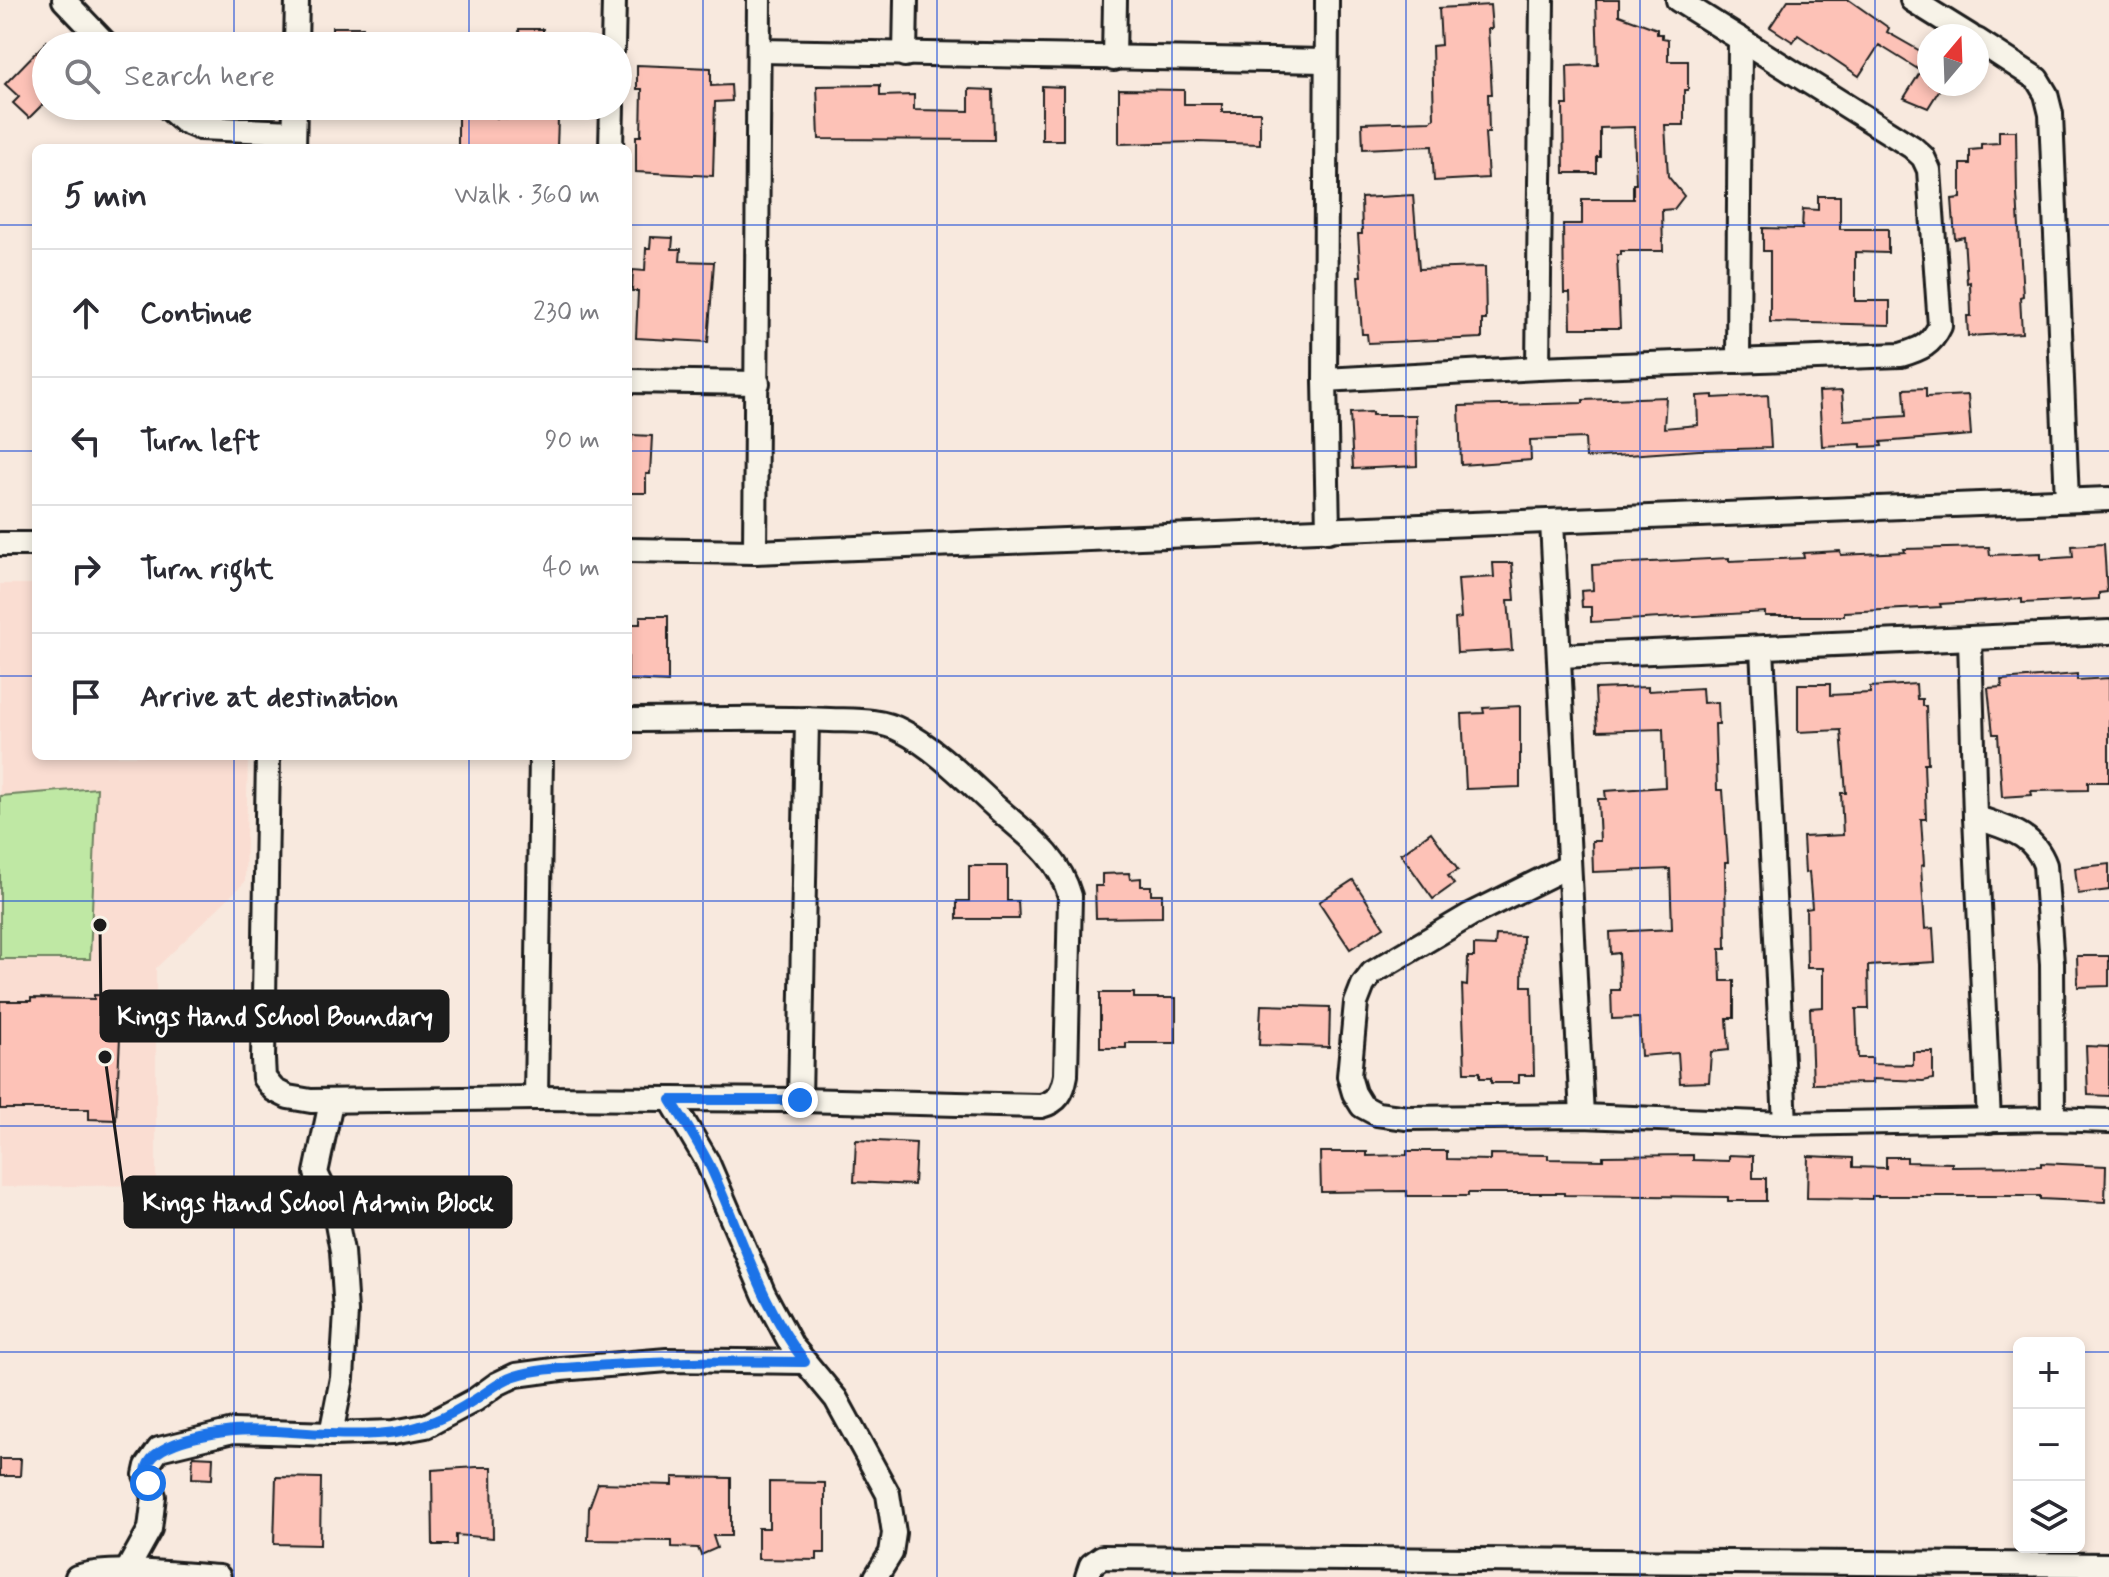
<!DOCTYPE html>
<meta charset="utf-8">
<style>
body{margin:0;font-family:Mynerve,sans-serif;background:#f2f2f3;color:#2b2b33}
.controls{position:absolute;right:24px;bottom:24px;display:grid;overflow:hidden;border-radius:12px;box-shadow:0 4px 12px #0003}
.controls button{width:72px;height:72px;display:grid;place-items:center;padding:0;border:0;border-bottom:2px solid #e1e1e2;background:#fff;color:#2b2b33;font:40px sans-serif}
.compass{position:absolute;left:1917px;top:24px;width:72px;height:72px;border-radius:50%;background:#fff;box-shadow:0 4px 12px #0003;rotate:19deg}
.stop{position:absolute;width:24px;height:24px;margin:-18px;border:6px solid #1a73e8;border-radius:50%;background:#fff}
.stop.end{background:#1a73e8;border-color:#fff;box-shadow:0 2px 8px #0008}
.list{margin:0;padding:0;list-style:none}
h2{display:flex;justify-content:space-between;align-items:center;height:104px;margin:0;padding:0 32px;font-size:34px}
h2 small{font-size:26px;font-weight:400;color:#7c7c81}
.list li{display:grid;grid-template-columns:52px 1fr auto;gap:24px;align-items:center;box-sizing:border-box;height:128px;padding:0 32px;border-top:2px solid #e1e1e2}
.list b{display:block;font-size:30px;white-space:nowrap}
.list em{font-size:26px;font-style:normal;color:#7c7c81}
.icon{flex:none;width:44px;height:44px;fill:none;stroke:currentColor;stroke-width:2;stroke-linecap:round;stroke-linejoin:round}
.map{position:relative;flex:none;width:2109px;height:1577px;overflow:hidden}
.search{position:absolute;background:#fff;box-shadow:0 4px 12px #0003;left:32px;top:32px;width:600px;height:88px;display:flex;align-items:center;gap:20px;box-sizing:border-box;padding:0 28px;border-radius:44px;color:#7c7c81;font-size:30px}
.panel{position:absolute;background:#fff;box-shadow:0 4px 12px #0003;left:32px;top:144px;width:600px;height:616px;border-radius:12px}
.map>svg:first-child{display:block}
.built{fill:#faddd2}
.green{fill:#bfe8a4;stroke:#6e8260;stroke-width:2}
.building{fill:#fdc2b7;stroke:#1c1c1c;stroke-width:2}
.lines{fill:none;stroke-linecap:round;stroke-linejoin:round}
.minor-casing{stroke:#1c1c1c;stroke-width:28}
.minor{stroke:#f7f3e8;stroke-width:22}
.route{stroke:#1a73e8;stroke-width:10}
.grid{fill:none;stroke:#1d4ed8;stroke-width:2;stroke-opacity:0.55}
.leader{fill:none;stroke:#1c1c1c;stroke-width:3}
.callout-dot{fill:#1c1c1c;stroke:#f7f3e8;stroke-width:3}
.callout{fill:#1c1c1c;stroke:#1c1c1c;stroke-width:3}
.callout-label{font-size:26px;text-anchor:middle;font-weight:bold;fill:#fff}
</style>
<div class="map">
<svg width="2109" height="1577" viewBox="0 0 2109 1577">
<rect width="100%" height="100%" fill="#f8e9de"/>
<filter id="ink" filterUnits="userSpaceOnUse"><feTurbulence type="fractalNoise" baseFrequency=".0125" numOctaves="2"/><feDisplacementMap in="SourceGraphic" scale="16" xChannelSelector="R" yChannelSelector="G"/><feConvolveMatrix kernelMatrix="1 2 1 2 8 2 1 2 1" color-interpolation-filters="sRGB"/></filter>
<g filter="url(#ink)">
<!-- built -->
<polygon class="built" points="0,584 36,584 36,756 248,756 245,882 156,968 156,1185 0,1187"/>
<!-- green -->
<polygon class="green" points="97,788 90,959 0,959 0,796"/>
<!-- building -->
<g class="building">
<polygon points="1596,0 1619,0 1619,15 1657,29 1657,34 1662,34 1662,38 1668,39 1668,61 1688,61 1688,90 1684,90 1684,125 1665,125 1668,176 1684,196 1674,209 1662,210 1663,251 1621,251 1621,255 1617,255 1620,328 1571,328 1570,293 1564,293 1563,224 1582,224 1582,199 1633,199 1633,184 1636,184 1634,127 1600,128 1600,157 1597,157 1597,173 1564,173 1563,105 1568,105 1567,66 1598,65"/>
<polygon points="1788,0 1849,0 1889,28 1887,32 1929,56 1929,84 1943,84 1928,108 1904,98 1921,71 1879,45 1859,76 1798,35 1793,42 1770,27"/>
<polygon points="1490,5 1492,29 1488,29 1492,94 1488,94 1489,133 1485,133 1488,178 1434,181 1432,146 1363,149 1362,123 1431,121 1434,118 1432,46 1441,45 1439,8"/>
<rect x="332" y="27" width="31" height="19"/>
<polygon points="519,29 543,29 543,46 520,46"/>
<polygon points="46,42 46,101 29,118 13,103 19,97 5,84"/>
<polygon points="637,65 711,68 711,86 731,85 732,101 715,102 713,176 636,172 636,136 641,136 642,89 637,89"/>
<polygon points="880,85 880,96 914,95 914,110 969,111 969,89 993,90 994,140 819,139 817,86"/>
<polygon points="1042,86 1063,87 1063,140 1042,140"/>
<polygon points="1119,89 1184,90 1184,104 1222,104 1222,112 1260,112 1260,144 1196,142 1119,144"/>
<polygon points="458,113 498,114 497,118 558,119 557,148 458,148"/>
<polygon points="1999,131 2016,131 2017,194 2023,296 2020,297 2022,333 1968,336 1967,316 1971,316 1970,282 1967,283 1964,237 1955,239 1952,199 1961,198 1961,164 1970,164 1970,150 1981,149 1981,144 1999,143"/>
<polygon points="1413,195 1419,269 1485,267 1486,320 1482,320 1482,338 1368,343 1367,334 1362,334 1358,276 1361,276 1358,234 1362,234 1361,198"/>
<polygon points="1818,196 1840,196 1840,229 1888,229 1888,253 1855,252 1855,301 1890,301 1890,325 1770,322 1770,251 1763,251 1763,228 1802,229 1803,209 1818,210"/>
<polygon points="651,237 673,238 672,249 681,249 680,261 714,262 708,342 636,338 638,291 632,291 633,270 645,271 646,248 650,248"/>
<polygon points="1926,388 1926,397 1968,395 1971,435 1881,442 1882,446 1861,447 1861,444 1822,446 1819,392 1842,391 1844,420 1906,416 1904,389"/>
<polygon points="1713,395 1713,398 1768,395 1771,448 1699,450 1586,458 1585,438 1530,440 1531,460 1461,465 1459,406 1583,403 1583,400 1666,397 1664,428 1698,425 1697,396"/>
<polygon points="1372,412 1372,415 1416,415 1417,466 1353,469 1350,413"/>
<polygon points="632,435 652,436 650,474 646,474 646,493 628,493 628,444 631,444"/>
<polygon points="2104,544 2107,592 2099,593 2099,599 2022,603 2022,599 1940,604 1941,607 1844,612 1844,616 1765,616 1765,612 1591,622 1591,607 1582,607 1581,591 1593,590 1592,565 1729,558 1729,561 1804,558 1803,553 1840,551 1841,555 1905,552 1904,549 1989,547 1990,555 2041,553 2041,559 2073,557 2072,546"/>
<polygon points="1493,563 1512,563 1515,600 1508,600 1512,650 1457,653 1455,619 1461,618 1458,579 1494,577"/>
<polygon points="640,616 668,616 668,682 628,680 628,624 640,624"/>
<polygon points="2077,674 2077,680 2109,678 2109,782 2088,782 2088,790 2031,791 2032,795 2002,797 1998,734 1993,734 1988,688 2002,687 2001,680"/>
<polygon points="1798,684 1830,684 1830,695 1870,693 1870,687 1916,684 1917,699 1922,699 1922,706 1926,706 1928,763 1924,763 1926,819 1921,819 1924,865 1921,866 1925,929 1933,928 1935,962 1868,966 1869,1009 1856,1009 1858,1058 1872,1058 1872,1064 1913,1065 1913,1052 1933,1052 1933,1079 1923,1081 1872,1079 1872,1083 1813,1084 1810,1008 1823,1007 1823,968 1807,968 1806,909 1812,908 1809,872 1805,873 1803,837 1843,835 1841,793 1846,793 1841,730 1798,732"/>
<polygon points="1648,687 1648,691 1702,688 1703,703 1718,702 1719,724 1715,724 1717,790 1723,790 1728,862 1725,862 1726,949 1720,949 1721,981 1734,981 1734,1018 1727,1018 1729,1050 1711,1052 1709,1082 1680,1083 1678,1053 1641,1056 1639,1018 1612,1019 1611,990 1620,990 1619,953 1611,954 1610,932 1672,929 1670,869 1593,872 1592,841 1600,841 1598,799 1606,799 1605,791 1665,787 1663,729 1597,731 1595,689"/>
<polygon points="1520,706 1520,787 1466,789 1462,714 1484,713 1483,708"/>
<polygon points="1431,832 1458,870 1448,876 1454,884 1433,899 1401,854"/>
<polygon points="2109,864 2109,890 2078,894 2075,868"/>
<polygon points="969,866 1007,866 1007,901 1018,901 1019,919 957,919 957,901 969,901"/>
<polygon points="1129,873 1130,879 1141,878 1141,886 1151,886 1151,894 1162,894 1162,917 1096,918 1095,886 1102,886 1102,874"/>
<polygon points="1353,880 1384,927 1350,949 1319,902"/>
<polygon points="1496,935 1523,936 1522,986 1532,986 1534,1075 1519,1075 1519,1083 1491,1083 1491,1078 1480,1078 1480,1072 1465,1072 1462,985 1467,986 1468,957 1474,957 1474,945 1495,946"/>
<polygon points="2077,956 2109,956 2109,986 2078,987"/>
<polygon points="1100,993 1134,993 1134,998 1176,998 1176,1043 1126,1043 1126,1048 1100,1048"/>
<polygon points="94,995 122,996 116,1120 89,1119 89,1109 0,1109 0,1001 31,1001 31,998 94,999"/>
<polygon points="1261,1005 1330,1007 1329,1047 1259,1045"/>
<polygon points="2086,1046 2109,1047 2109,1096 2088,1095"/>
<polygon points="856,1140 916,1143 914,1185 854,1182"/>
<polygon points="1407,1151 1447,1151 1447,1159 1490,1160 1490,1154 1548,1155 1548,1159 1603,1160 1603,1156 1693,1155 1693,1160 1729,1161 1729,1155 1753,1156 1753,1178 1766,1178 1766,1201 1728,1201 1728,1197 1564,1195 1564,1193 1468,1193 1468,1196 1407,1196 1407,1191 1321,1192 1320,1152 1367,1152 1367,1156 1407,1155"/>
<polygon points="1808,1156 1853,1158 1853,1167 1886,1168 1886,1157 1907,1157 1907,1162 1952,1163 1952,1167 2041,1166 2041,1163 2106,1166 2105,1202 2040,1199 2040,1196 1872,1196 1872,1199 1807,1198"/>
<polygon points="193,1456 213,1457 212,1479 192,1478"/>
<polygon points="0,1459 21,1459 20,1476 0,1476"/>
<polygon points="477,1467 492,1467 493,1538 456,1535 456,1545 433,1545 432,1470"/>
<polygon points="276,1477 321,1478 320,1545 274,1544"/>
<polygon points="673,1477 731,1478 731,1536 713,1536 717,1548 701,1555 698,1548 672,1547 672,1541 588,1540 589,1508 598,1483 673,1485"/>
<polygon points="769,1482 825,1483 825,1553 817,1553 817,1560 758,1559 758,1528 769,1528"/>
</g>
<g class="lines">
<defs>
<g id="minor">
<polyline points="64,0 108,46"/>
<polyline points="1327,0 1325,380 1328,531"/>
<polyline points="1912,0 1970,36"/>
<polyline points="1977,40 2037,79 2046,94 2051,114 2067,500"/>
<polyline points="296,46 297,0"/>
<polyline points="613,46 614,0"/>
<polyline points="759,51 1325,61"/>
<polyline points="905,55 906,0"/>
<polyline points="1114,59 1115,0"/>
<polyline points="166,106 183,121 200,128 294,132"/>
<polyline points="294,148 295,106"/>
<polyline points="611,148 612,106"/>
<polyline points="1738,361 1740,39"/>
<polyline points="1538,368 1542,0"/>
<path d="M 1325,380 L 1538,368 L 1901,355 C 1921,349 1931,345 1940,326 L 1929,170 L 1923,157 L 1912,147 L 1678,0"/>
<polyline points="628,381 758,383"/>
<polyline points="1552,522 1582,1116"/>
<polyline points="0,544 36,544"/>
<polyline points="628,550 755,552 2109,499"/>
<polyline points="755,552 759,0"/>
<polyline points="1970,639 1975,817 1989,1121"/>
<polyline points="1762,648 1785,1124"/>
<polyline points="1560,656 2109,632"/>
<path d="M 268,756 L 263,1059 L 264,1078 L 274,1090 L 288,1097 L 311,1101 L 536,1098 L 800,1100 L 1041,1106 C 1058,1102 1063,1092 1066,1075 L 1070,896 C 1058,855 1028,836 997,808 C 969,783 936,748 902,731 C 881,719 854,721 830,720 C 763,717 695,720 628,720"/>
<path d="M 1975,817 C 2005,828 2033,832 2045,865 L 2052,964 L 2053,1119"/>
<polyline points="1569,866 1470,915 1372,973 1363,985 1356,1003 1349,1076 1354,1093 1362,1106 1377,1114 1407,1118 1582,1116 1785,1124 2053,1119 2109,1121"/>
<polyline points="536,1098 541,756"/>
<polyline points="671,1100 707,1161 764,1294 792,1346 836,1399 888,1494 894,1533 891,1553 876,1577"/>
<polyline points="800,1100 807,719"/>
<polyline points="331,1434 342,1378 346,1312 342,1251 335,1213 316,1173 331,1102"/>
<polyline points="126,1572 150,1529 154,1496 145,1475 147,1466 159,1449 233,1431 331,1434 393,1432 426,1426 475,1400 497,1384 516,1375 561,1369 667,1360 805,1362"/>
<path d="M 77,1577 C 112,1565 180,1575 219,1577"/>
<polyline points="1087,1577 1091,1565 1102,1557 2109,1565"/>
</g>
</defs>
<!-- minor casing -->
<use href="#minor" class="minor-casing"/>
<!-- minor -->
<use href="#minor" class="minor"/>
</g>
</g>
<g class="lines" filter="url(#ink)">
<!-- route -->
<path class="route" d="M 148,1483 C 133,1444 207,1434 233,1431 C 265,1428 298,1434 330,1434 C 351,1435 375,1435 396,1432 C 425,1427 450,1416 474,1400 C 488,1392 499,1381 515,1376 C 540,1368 568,1368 594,1366 C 664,1361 734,1361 805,1362 C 760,1305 740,1229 709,1164 C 698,1142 684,1121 671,1100 L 800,1100"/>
</g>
<!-- grid -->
<path class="grid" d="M 234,0 L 234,46M 469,0 L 469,46M 703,0 L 703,1577M 937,0 L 937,1577M 1172,0 L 1172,1577M 1406,0 L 1406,1577M 1640,0 L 1640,1577M 1875,0 L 1875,1577M 234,106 L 234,148M 469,106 L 469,148M 0,225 L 36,225M 628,225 L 2109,225M 0,451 L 36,451M 628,451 L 2109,451M 0,676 L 36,676M 628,676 L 2109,676M 234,756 L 234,1577M 469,756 L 469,1577M 0,901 L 2109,901M 0,1126 L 2109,1126M 0,1352 L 2019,1352M 2079,1352 L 2109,1352"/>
<!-- callouts -->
<path class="leader" d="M100 925L101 1016M105 1057L125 1202"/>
<g class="callout-dot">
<circle cx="100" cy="925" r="8"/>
<circle cx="105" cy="1057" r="8"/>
</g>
<g class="callout">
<rect x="101" y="991" width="347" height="50" rx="8"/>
<rect x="125" y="1177" width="386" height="50" rx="8"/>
</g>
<g class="callout-label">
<text x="275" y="1025">Kings Hand School Boundary</text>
<text x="318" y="1211">Kings Hand School Admin Block</text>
</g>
</svg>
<div class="controls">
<button>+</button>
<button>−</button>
<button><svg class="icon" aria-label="layers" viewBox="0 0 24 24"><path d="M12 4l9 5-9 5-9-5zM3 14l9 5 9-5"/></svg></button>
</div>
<svg class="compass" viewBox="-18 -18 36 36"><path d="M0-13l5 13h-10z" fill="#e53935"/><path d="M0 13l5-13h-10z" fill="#7c7c81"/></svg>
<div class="stop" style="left:148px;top:1483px"></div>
<div class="stop end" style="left:800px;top:1100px"></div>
<div class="search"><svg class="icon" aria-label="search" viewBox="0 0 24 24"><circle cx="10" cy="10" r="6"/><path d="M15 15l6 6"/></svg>Search here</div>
<section class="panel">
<h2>5 min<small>Walk · 360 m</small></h2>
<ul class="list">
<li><svg class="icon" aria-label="ahead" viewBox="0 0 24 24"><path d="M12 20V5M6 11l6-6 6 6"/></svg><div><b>Continue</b></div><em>230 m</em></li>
<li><svg class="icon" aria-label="left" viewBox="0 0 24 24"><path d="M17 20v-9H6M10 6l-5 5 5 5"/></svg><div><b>Turn left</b></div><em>90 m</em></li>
<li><svg class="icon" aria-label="right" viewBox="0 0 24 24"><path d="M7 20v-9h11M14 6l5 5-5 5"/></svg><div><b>Turn right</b></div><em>40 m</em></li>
<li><svg class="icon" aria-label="arrive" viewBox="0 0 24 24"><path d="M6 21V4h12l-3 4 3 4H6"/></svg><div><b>Arrive at destination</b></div></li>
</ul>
</section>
</div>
